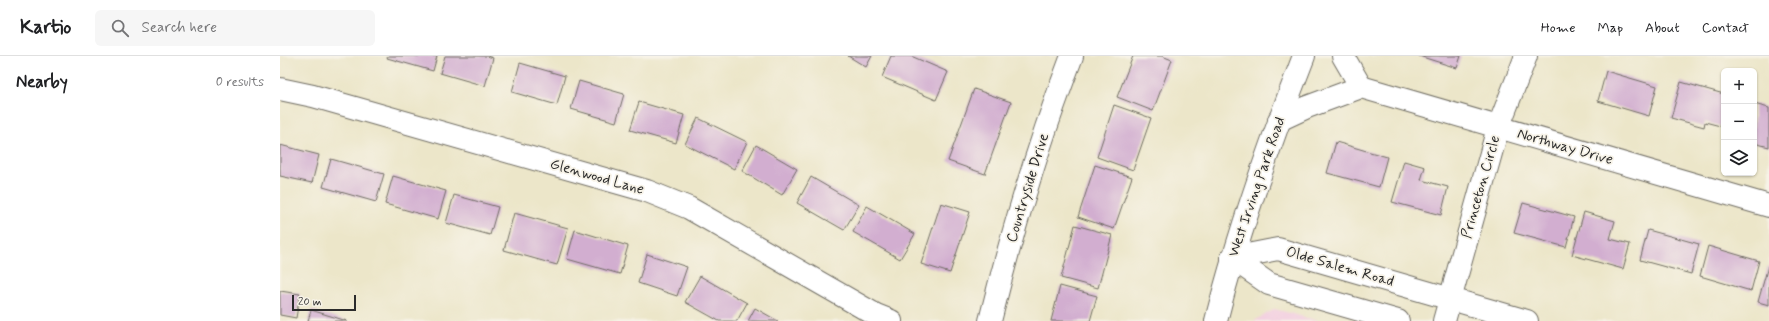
<!DOCTYPE html>
<meta charset="utf-8">
<style>
body{margin:0;font-family:Mynerve,sans-serif;background:#f6f6f6;color:#202124}
.controls{position:absolute;right:12px;top:12px;display:grid;overflow:hidden;border-radius:6px;box-shadow:0 1px 3px #0004}
.controls button{width:36px;height:36px;display:grid;place-items:center;padding:0;border:0;border-bottom:1px solid #e0e0e0;background:#fff;color:#202124;font:20px sans-serif}
.scale{position:absolute;left:12px;bottom:10px;width:64px;box-sizing:border-box;padding-left:4px;border:2px solid #2b2b2b;border-top:0;font-size:11px;line-height:14px;white-space:nowrap;color:#2b2b2b;-webkit-text-stroke:3px #f7f3e8;paint-order:stroke}
.list{margin:0;padding:0;list-style:none}
h2{display:flex;justify-content:space-between;align-items:center;height:52px;margin:0;padding:0 16px;font-size:17px}
h2 small{font-size:13px;font-weight:400;color:#757577}
.icon{flex:none;width:22px;height:22px;fill:none;stroke:currentColor;stroke-width:2;stroke-linecap:round;stroke-linejoin:round}
.map{position:relative;flex:none;width:1489px;height:265px;overflow:hidden}
header{display:flex;align-items:center;gap:24px;box-sizing:border-box;height:56px;padding:0 20px;background:#fff;border-bottom:1px solid #e0e0e0}
header strong{font-size:19px}
nav{display:flex;gap:22px;margin-inline-start:auto;font-size:14px}
.search{width:280px;height:36px;background:#f6f6f6;display:flex;align-items:center;gap:10px;box-sizing:border-box;padding:0 14px;border-radius:6px;color:#757577;font-size:15px}
main{display:flex}
aside{flex:1;background:#fff}
.map>svg:first-child{display:block}
.built{fill:#f3cfe0}
.building{fill:#d2aed0}
.lines{fill:none;stroke-linecap:round;stroke-linejoin:round}
.minor-casing{stroke:#6f6c62;stroke-width:24}
.major-casing{stroke:#6f6c62;stroke-width:24}
.minor{stroke:#fff;stroke-width:22}
.major{stroke:#fff;stroke-width:22}
.labels{text-anchor:middle;dominant-baseline:central;stroke-width:3.5;stroke-linejoin:round;paint-order:stroke}
.street-label{font-size:15px;fill:#2b2b2b;stroke:#f7f3e8}
</style>
<header>
<strong>Kartio</strong>
<div class="search"><svg class="icon" aria-label="search" viewBox="0 0 24 24"><circle cx="10" cy="10" r="6"/><path d="M15 15l6 6"/></svg>Search here</div>
<nav><a>Home</a><a>Map</a><a>About</a><a>Contact</a></nav>
</header>
<main>
<aside>
<h2>Nearby<small>0 results</small></h2>
<ul class="list">
</ul>
</aside>
<div class="map">
<svg width="1489" height="265" viewBox="0 0 1489 265">
<rect width="100%" height="100%" fill="#f7f3e8"/>
<filter id="ink" filterUnits="userSpaceOnUse"><feTurbulence type="fractalNoise" baseFrequency=".025" numOctaves="2"/><feDisplacementMap in="SourceGraphic" scale="8" xChannelSelector="R" yChannelSelector="G"/><feConvolveMatrix kernelMatrix="1 2 1 2 8 2 1 2 1" color-interpolation-filters="sRGB"/></filter>
<filter id="wash" filterUnits="userSpaceOnUse"><feTurbulence type="fractalNoise" baseFrequency=".012" numOctaves="4" result="noise"/><feDisplacementMap in="SourceGraphic" scale="16" xChannelSelector="R" yChannelSelector="G"/><feGaussianBlur stdDeviation="0.9" result="paint"/><feColorMatrix in="noise" values="0 0 0 0 0 0 0 0 0 0 0 0 0 0 0 0 0 1.4 0 .05"/><feComposite in="paint" operator="in"/></filter>
<g filter="url(#wash)">
<rect width="100%" height="100%" fill="#ece6c9"/>
<!-- built -->
<polygon class="built" points="995,253 1038,265 974,265"/>
<g id="blocks">
<!-- building -->
<g class="building">
<polygon points="108,0 157,0 153,15 107,2"/>
<polygon points="165,0 207,0 213,2 205,30 160,17"/>
<polygon points="568,0 592,0 586,11"/>
<polygon points="611,0 631,0 668,16 656,44 602,21"/>
<polygon points="853,0 882,0 892,4 873,55 837,41"/>
<polygon points="1139,0 1181,0 1177,12"/>
<polygon points="240,7 285,20 277,49 232,36"/>
<polygon points="1326,15 1377,30 1369,60 1318,45"/>
<polygon points="299,25 344,38 336,66 291,53"/>
<polygon points="1401,26 1444,38 1444,71 1425,66 1424,71 1391,62"/>
<polygon points="694,33 731,46 705,118 668,105"/>
<polygon points="359,46 404,59 396,87 350,74"/>
<polygon points="1474,48 1489,52 1489,91 1474,87"/>
<polygon points="834,49 871,62 853,114 817,101"/>
<polygon points="418,62 467,86 454,113 405,88"/>
<polygon points="1056,86 1107,101 1099,131 1047,117"/>
<polygon points="0,89 39,99 32,127 0,120"/>
<polygon points="476,89 517,113 502,139 462,115"/>
<polygon points="51,103 104,118 96,146 43,131"/>
<polygon points="1124,105 1145,111 1141,124 1168,131 1161,159 1112,146"/>
<polygon points="815,109 852,121 834,173 798,161"/>
<polygon points="113,120 166,135 158,163 105,148"/>
<polygon points="531,121 579,149 564,174 517,147"/>
<polygon points="174,139 218,151 210,179 166,167"/>
<polygon points="661,147 690,156 670,217 641,208"/>
<polygon points="1243,147 1294,161 1286,191 1234,177"/>
<polygon points="587,150 635,178 620,203 573,176"/>
<polygon points="1304,156 1335,165 1330,183 1350,188 1343,213 1292,199"/>
<polygon points="234,157 288,172 277,209 224,194"/>
<polygon points="795,169 832,179 818,232 781,222"/>
<polygon points="295,174 348,190 340,218 287,203"/>
<polygon points="1368,174 1419,188 1411,218 1360,204"/>
<polygon points="1428,190 1479,205 1471,235 1420,220"/>
<polygon points="367,198 407,211 397,240 358,227"/>
<polygon points="1488,210 1489,210 1489,249 1478,246"/>
<polygon points="420,220 467,247 457,265 439,265 405,246"/>
<polygon points="780,230 817,240 810,265 771,265"/>
<polygon points="0,235 20,238 16,262 0,259"/>
<polygon points="475,252 498,265 468,265"/>
<polygon points="31,254 67,265 28,265"/>
</g>
</g>
</g>
<g filter="url(#ink)">
<use href="#blocks" fill-opacity="0" stroke="#6f6c62" stroke-width="1"/>
<g class="lines">
<defs>
<g id="minor">
<polyline points="1063,0 1081,31"/>
<polyline points="0,33 33,40 367,135 409,152 596,259 611,265"/>
<polyline points="999,64 1027,51 1081,31 1489,150"/>
<polyline points="952,202 998,193 1247,265"/>
<polyline points="952,202 989,228 1118,265"/>
<path d="M 710,265 C 732,176 759,86 792,0"/>
<polyline points="1164,265 1218,72 1246,0"/>
</g>
<path id="major" d="M 936,265 C 959,174 990,87 1024,0"/>
</defs>
<!-- minor casing -->
<use href="#minor" class="minor-casing"/>
<!-- major casing -->
<use href="#major" class="major-casing"/>
<!-- minor -->
<use href="#minor" class="minor"/>
<!-- major -->
<use href="#major" class="major"/>
</g>
</g>
<g class="labels">
<!-- street labels -->
<g class="street-label">
<text transform="translate(1285 91) rotate(16)">Northway Drive</text>
<text transform="translate(317 121) rotate(16)">Glenwood Lane</text>
<text transform="translate(977 131) rotate(-71)">West Irving Park Road</text>
<text transform="translate(1201 131) rotate(-74)">Princeton Circle</text>
<text transform="translate(748 132) rotate(-73)">Countryside Drive</text>
<text transform="translate(1060 211) rotate(16)">Olde Salem Road</text>
</g>
</g>
</svg>
<div class="controls">
<button>+</button>
<button>−</button>
<button><svg class="icon" aria-label="layers" viewBox="0 0 24 24"><path d="M12 4l9 5-9 5-9-5zM3 14l9 5 9-5"/></svg></button>
</div>
<div class="scale">20 m</div>
</div>
</main>
